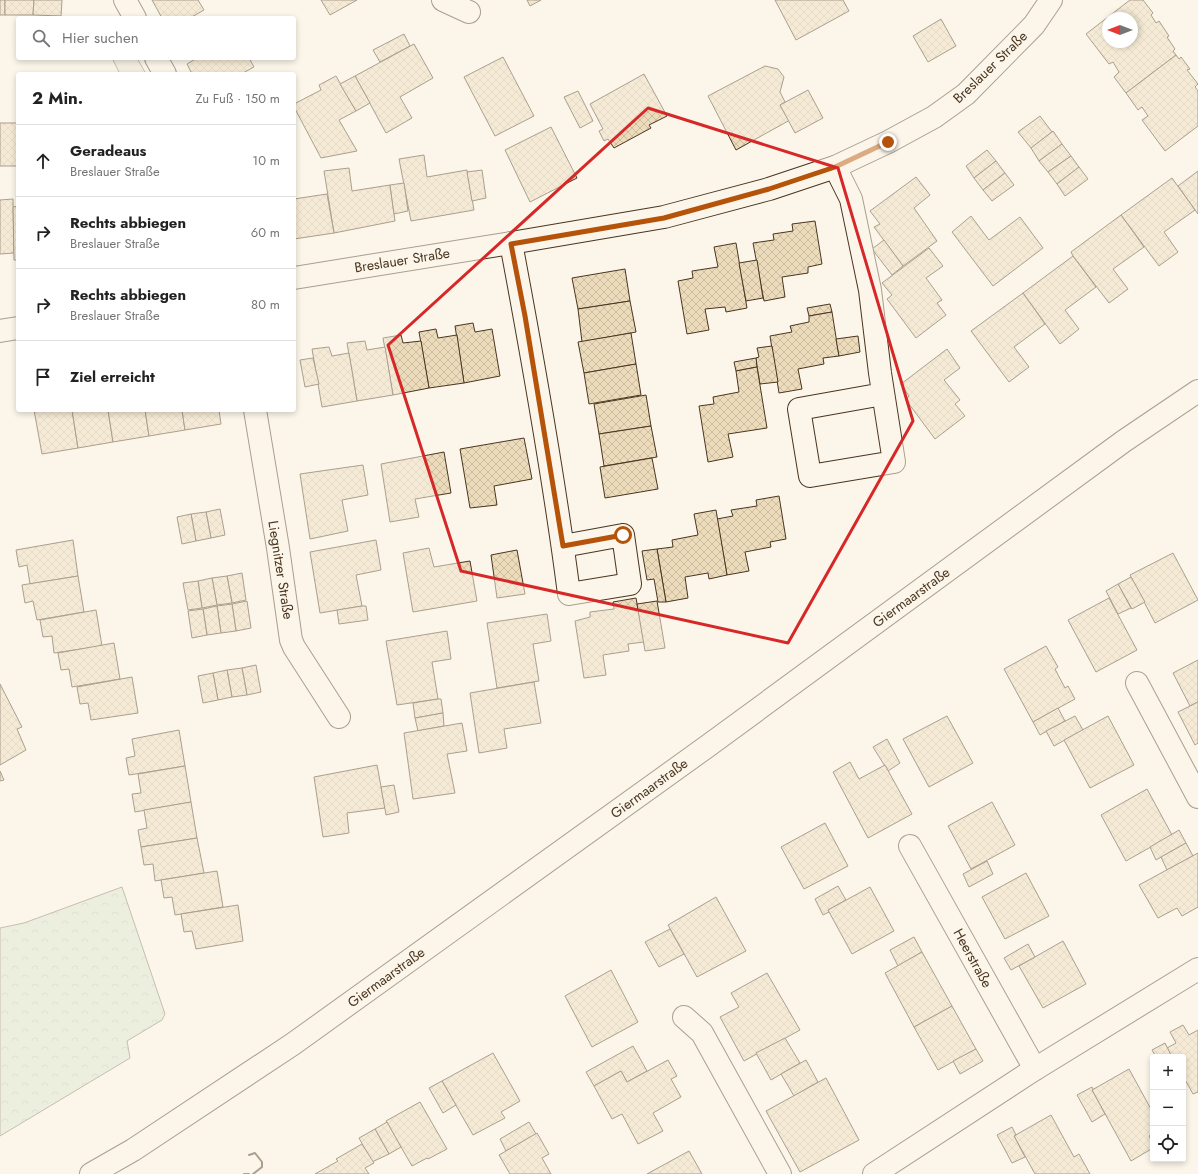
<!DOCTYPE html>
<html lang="de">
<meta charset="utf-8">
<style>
body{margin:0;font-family:Jost,sans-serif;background:#f2f2f2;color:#222}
.controls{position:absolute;right:12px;bottom:12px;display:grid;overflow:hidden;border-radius:4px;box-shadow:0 2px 6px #0003}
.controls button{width:36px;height:36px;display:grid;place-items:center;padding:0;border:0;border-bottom:1px solid #e0e0e0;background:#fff;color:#222;font:20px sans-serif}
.compass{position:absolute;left:1102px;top:12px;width:36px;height:36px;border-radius:50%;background:#fff;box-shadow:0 2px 6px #0003;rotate:270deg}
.stop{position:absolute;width:12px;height:12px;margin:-9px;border:3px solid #b45309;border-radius:50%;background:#fff}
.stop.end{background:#b45309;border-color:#fff;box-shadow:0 1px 4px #0008}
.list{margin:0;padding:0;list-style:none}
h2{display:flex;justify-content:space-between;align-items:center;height:52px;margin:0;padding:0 16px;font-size:17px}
h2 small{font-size:13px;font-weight:400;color:#767676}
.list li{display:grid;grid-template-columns:26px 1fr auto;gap:12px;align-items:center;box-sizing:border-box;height:72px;padding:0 16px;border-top:1px solid #e0e0e0}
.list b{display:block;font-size:15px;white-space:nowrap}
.list p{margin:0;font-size:13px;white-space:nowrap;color:#767676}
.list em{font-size:13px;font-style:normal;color:#767676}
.icon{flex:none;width:22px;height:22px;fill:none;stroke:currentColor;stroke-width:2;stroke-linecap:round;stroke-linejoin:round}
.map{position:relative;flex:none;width:1198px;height:1174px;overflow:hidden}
.search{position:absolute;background:#fff;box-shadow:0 2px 6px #0003;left:16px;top:16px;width:280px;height:44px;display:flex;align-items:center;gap:10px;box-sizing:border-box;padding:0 14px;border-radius:4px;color:#767676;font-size:15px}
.panel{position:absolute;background:#fff;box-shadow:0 2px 6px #0003;left:16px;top:72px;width:280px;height:340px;border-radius:4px}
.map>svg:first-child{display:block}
.forest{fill:url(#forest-crowns);stroke:#887966}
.parking{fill:#ede7d9;stroke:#887966}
.building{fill:url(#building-cross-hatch);stroke:#4a3520;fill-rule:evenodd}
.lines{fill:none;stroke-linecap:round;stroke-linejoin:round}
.minor-casing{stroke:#4a3520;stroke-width:24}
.secondary-casing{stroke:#4a3520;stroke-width:24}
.minor{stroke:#fbf6e9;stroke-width:22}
.secondary{stroke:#fbf6e9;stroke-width:22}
.wall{stroke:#4a3520;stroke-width:2}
.route{stroke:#b45309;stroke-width:5}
.marked{fill:none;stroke:#d62828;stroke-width:3;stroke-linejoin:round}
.labels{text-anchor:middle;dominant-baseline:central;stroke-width:3;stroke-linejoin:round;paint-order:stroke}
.street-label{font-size:14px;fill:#4a3520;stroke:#fbf6e9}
</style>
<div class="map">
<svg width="1198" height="1174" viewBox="0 0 1198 1174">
<defs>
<pattern id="forest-crowns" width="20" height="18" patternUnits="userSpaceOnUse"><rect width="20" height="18" fill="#dce7d0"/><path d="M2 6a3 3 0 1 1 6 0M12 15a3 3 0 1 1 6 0" fill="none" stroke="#bec7b2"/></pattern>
<pattern id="building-cross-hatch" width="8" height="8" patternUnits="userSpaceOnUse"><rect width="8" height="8" fill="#ecdcbc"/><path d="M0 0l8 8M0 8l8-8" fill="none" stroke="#ccbda1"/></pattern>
</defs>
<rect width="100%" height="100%" fill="#fbf6e9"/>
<!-- forest -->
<polygon class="forest" points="122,887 165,1014 162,1020 127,1041 130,1058 0,1136 0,928 24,923"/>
<!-- parking -->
<polygon class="parking" points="112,58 137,58 146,74 120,74"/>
<!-- building -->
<g class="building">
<rect x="0" y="0" width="5" height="15"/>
<polygon points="5,0 34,0 33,15 5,15"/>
<polygon points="34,0 62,0 61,16 33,15"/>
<polygon points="152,0 198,0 204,10 190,18 162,18"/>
<polygon points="321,0 357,0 330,15"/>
<polygon points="527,0 541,0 530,6"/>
<polygon points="775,0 843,0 849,11 796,40"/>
<path d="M 1130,0 L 1143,0 L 1153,13 L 1151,15 L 1156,23 L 1159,21 L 1169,36 L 1167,37 L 1175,49 L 1173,51 L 1176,55 L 1126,93 L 1114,77 L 1119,72 L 1113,62 L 1109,64 L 1086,34 ZM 1108,18 L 1132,18 L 1132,42 L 1108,42 Z"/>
<polygon points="941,19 956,46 928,62 913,36"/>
<polygon points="404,34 410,46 380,62 373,50"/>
<polygon points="414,44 433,78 400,97 412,118 386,133 355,76"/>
<polygon points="1176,55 1179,59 1181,57 1190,69 1187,70 1198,84 1195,87 1198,91 1198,126 1165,151 1142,120 1148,116 1142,107 1138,110 1126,93"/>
<polygon points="503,57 534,116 495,136 464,77"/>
<polygon points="197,58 249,58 254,67 241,74 192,74 187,64"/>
<polygon points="765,66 778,69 784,77 780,92 785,102 780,105 790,120 736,150 708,96"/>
<polygon points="644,74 667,116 649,125 651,128 614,148 608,139 604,141 599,131 603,129 590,104"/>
<polygon points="336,76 356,111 339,120 357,151 321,158 294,107 294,104 321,90 319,85"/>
<polygon points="355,76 370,103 356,111 340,84"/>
<polygon points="808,90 823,118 795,133 780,105"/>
<polygon points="578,91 593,121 580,128 564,97"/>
<polygon points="1040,116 1052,132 1031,148 1018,132"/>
<polygon points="0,123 18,123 18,175 17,166 0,166"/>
<polygon points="551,127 577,178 530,202 505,150"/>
<polygon points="1053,131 1062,144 1039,161 1031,148"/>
<polygon points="1062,144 1071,156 1048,172 1039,161"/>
<polygon points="987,150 996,161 974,178 966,166"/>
<polygon points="424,155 427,177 467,170 474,210 411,221 399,159"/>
<polygon points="1071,156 1079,167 1057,184 1048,172"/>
<polygon points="996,161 1005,173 983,190 974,178"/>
<polygon points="1079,167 1088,179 1065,196 1057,184"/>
<polygon points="349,168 352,191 390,185 395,221 334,233 324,171"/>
<polygon points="482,170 486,198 472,201 467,172"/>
<polygon points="1198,171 1198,214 1178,186"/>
<polygon points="1005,173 1014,185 992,201 983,190"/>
<polygon points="916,177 930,195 914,208 937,241 903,266 874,227 880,224 870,211"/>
<polygon points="1172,178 1195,210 1164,232 1178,252 1159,266 1121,215"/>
<polygon points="404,183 408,211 394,214 390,185"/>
<polygon points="327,194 334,233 294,239 294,199"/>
<polygon points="13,199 14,253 0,254 0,200"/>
<polygon points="18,206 18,260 14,260 13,207"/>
<polygon points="1121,215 1144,247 1113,269 1128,289 1109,303 1073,256 1071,252"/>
<polygon points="971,216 989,240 1020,217 1043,248 993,286 952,232"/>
<polygon points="815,221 822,264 808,267 808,273 782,277 785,297 764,301 753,243 774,240 773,234 793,231 792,224"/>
<polygon points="884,240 903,266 892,275 872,249"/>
<polygon points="736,243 747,308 726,312 725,307 705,309 709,330 687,334 678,281 693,278 692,271 718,267 714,247"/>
<polygon points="929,248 943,266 926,278 942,300 937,303 946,315 916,338 887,299 892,295 882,283"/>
<polygon points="1073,256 1096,287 1065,310 1079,329 1060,344 1023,293"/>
<polygon points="757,260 763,298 746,301 739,263"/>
<polygon points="625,269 630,301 578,309 572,278"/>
<polygon points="1023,293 1045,324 1014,347 1029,367 1009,382 971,331"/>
<polygon points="630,301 636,332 582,342 578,309"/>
<polygon points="830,304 832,312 809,316 807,308"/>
<polygon points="832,312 839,356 823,358 824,364 798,369 802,389 779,393 770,336 792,332 790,326 809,322 809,316"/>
<polygon points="473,323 475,332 492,329 500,376 464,383 455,326"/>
<polygon points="436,329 438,338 457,335 464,383 429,388 419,332"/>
<polygon points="631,333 636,364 584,373 578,342"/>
<polygon points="401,335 403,343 421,341 429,388 393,395 383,338"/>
<polygon points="858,336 860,352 839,356 836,339"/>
<polygon points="365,341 367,350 385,347 393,395 357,401 347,343"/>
<polygon points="772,346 778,382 760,384 757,367 756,358 759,357 757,348"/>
<polygon points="329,347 332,356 349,353 357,401 322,407 312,349"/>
<polygon points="947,349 960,368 944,380 960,400 955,404 965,416 935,439 906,400 909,396 901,384"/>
<polygon points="313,358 319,384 305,387 300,360"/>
<polygon points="756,358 757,367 736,371 734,362"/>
<polygon points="636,364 641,395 589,404 584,373"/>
<polygon points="757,367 767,428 728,434 733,457 708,462 699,406 714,404 713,397 739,392 736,371"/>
<polygon points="646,395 651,426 599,434 594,404"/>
<polygon points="34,410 72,410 78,448 42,454"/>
<polygon points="72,410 108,410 113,442 78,448"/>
<polygon points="108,410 145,410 149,436 113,442"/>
<polygon points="145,410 182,410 185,430 149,436"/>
<polygon points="182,410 219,410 221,424 185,430"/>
<polygon points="651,426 657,457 604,466 599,434"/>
<polygon points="524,438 532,479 494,486 497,505 470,508 460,449"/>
<polygon points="444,452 451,493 415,499 419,517 390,522 381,464"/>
<polygon points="652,458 658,489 605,498 600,467"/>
<polygon points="363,465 368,495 342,500 348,531 310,539 300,474"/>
<polygon points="779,496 786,539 770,542 771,547 745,552 749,571 727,575 717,519 733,516 731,510 757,506 756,500"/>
<polygon points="220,509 225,535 211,538 206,512"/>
<polygon points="716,510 727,575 709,579 708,573 685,577 688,598 666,602 657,549 673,547 672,540 698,535 694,514"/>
<polygon points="206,512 211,538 196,541 191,514"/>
<polygon points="191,514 196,541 182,544 177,517"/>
<polygon points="73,540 78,576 30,584 27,565 19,567 16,550"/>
<polygon points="376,540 381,570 356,575 362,606 320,613 310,552"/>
<polygon points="429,548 434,567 470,561 477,601 413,612 403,553"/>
<polygon points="657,549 666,602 658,602 654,579 647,580 642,551"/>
<polygon points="517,550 525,594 497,598 491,555"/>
<polygon points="1173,553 1198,600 1155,623 1130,575"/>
<polygon points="242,573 246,600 232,603 227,576"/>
<polygon points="78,576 84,612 37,620 33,601 25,603 22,585"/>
<polygon points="227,576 232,603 217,605 212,578"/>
<polygon points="1131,577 1145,602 1132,609 1118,584"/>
<polygon points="212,578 217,605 202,608 198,581"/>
<polygon points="198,581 202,608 188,610 183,583"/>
<polygon points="1118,584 1131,608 1118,614 1106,591"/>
<polygon points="636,598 644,642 628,644 629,651 603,655 606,675 584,678 575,621 590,617 590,612 614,609 613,602"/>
<polygon points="1109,598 1137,650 1096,672 1068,620"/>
<polygon points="247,601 251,628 236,631 232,604"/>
<polygon points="657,601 665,648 645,651 637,604"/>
<polygon points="232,604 236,631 221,633 217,606"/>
<polygon points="217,606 221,633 207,635 203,609"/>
<polygon points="362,606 366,606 368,620 339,624 337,610"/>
<polygon points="203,609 207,635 192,638 188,611"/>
<polygon points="96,610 102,646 54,653 52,636 43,637 40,620"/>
<polygon points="547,614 551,641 533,644 539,681 497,688 487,623"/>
<polygon points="447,631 451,659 432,662 438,699 397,705 386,641"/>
<polygon points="114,643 120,679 72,687 69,669 61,670 58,653"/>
<polygon points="1046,646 1058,667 1055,669 1065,688 1068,686 1075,699 1033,722 1004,669"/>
<polygon points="1198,660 1198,702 1190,706 1173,673"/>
<polygon points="256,665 261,692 247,695 242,668"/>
<polygon points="242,668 247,695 232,697 227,670"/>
<polygon points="227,670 232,697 218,700 213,673"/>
<polygon points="213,673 218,700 203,703 198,676"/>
<polygon points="132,677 138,713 91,720 88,703 80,704 77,687"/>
<polygon points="534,682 541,723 504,729 507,748 479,753 470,693"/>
<polygon points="0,684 22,727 17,729 26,750 0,765"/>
<polygon points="438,699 441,699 443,713 415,718 413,703"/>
<polygon points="1198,702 1198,743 1195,745 1178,712"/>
<polygon points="1058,708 1065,721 1040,735 1033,722"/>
<polygon points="443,713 444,726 418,731 415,718"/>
<polygon points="947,716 973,763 929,787 903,739"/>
<polygon points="1075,716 1083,730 1054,746 1046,731"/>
<polygon points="1108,716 1134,765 1090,788 1064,740"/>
<polygon points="462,723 467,751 447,754 455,793 413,799 404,733"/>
<polygon points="179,730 185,766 129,775 126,758 135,756 132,739"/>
<polygon points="887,739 900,763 888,771 873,747"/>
<polygon points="850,762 859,779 885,765 912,814 868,838 833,772"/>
<polygon points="377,765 385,808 347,813 349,833 323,837 314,777"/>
<polygon points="185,766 191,802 135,812 132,794 141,793 138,774"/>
<polygon points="0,771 4,780 0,781"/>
<polygon points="394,785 399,812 386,815 381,787"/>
<polygon points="1147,789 1172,835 1126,861 1101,815"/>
<polygon points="191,802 197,838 141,847 138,830 147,828 144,810"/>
<polygon points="992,802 1015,845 971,869 948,826"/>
<polygon points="825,823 848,866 804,889 781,847"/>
<polygon points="1179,830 1186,843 1156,860 1150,847"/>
<polygon points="197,838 204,873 155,881 153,864 144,865 141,847"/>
<polygon points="1186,843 1193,856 1167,870 1161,857"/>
<polygon points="1198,853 1198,907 1182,916 1177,908 1158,918 1139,885"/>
<polygon points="987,861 993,874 969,887 963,874"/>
<polygon points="217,871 223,907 175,915 172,897 164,898 161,880"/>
<polygon points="1026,873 1049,916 1005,939 982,897"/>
<polygon points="838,886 846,900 828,910 829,912 823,915 815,899"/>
<polygon points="870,887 894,931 852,954 828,910"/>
<polygon points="716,897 746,951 697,977 668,925"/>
<polygon points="238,905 243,941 196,949 192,931 184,932 181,914"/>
<polygon points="670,929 684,954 659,967 645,942"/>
<polygon points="914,937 922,952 898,966 890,950"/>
<polygon points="1063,941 1086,984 1043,1008 1019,966"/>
<polygon points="1028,944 1035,957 1011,970 1004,958"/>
<polygon points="922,952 952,1006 914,1027 885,973"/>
<polygon points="611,970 638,1022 592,1047 565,996"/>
<polygon points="767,973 800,1030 744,1061 720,1017 739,1007 731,993"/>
<polygon points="952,1006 976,1049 938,1070 914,1027"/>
<polygon points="1183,1025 1189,1035 1198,1030 1198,1092 1193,1094 1183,1076 1183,1057 1172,1057 1167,1048 1176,1043 1170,1032"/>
<polygon points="785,1038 800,1063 771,1080 756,1053"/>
<polygon points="1165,1043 1172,1057 1156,1057 1152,1050"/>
<polygon points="633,1046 647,1071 627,1082 621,1071 594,1086 586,1072"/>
<polygon points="976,1049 983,1061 960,1074 953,1061"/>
<polygon points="493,1053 520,1101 501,1112 505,1118 473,1135 442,1081"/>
<polygon points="668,1060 677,1076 671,1079 681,1097 653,1113 663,1131 638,1144 622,1114 612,1119 594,1086 621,1071 627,1082"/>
<polygon points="806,1060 818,1082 794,1096 781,1074"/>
<polygon points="1129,1069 1152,1111 1153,1110 1153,1133 1149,1136 1153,1144 1153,1148 1131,1161 1092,1090"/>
<polygon points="826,1078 859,1140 800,1172 766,1111"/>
<polygon points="442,1081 456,1105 443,1113 429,1088"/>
<polygon points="1092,1087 1093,1089 1092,1090 1105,1114 1092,1122 1077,1095"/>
<polygon points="420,1102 447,1149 428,1159 427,1158 412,1166 386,1121"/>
<polygon points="1051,1115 1074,1157 1079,1154 1090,1174 1035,1174 1014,1136"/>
<polygon points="387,1122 401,1147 389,1154 375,1129"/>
<polygon points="529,1122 536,1134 506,1151 500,1139"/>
<polygon points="1012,1127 1016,1135 1014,1136 1025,1157 1012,1163 997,1135"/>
<polygon points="375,1129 389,1154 372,1162 359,1138"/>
<polygon points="537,1133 549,1154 542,1158 551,1174 510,1174 499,1155"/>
<polygon points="362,1144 374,1163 365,1168 369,1174 315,1174 338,1161 336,1159"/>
<polygon points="689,1151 702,1174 647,1174"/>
</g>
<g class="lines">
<defs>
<g id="minor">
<polyline points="125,0 135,18"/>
<polyline points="443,0 469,12"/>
<polyline points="156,58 165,74"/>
<polyline points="835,167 851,199 870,290 880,373 894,462 810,476 799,409 883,394"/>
<path d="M 511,243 C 533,360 554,477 569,594 L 630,584 L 623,535 L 563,546"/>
<polyline points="294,278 511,243 664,217 769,189 835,167 888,142 934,117 966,94 1034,25 1051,0"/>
<polyline points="0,331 18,328"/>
<polyline points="255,410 278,548 291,640 294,647 339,717"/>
<polyline points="1137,683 1198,797"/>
<polyline points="910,846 1035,1069"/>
<polyline points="684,1017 702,1033 780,1174"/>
<polyline points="874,1174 1035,1069 1198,969"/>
</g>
<polyline id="secondary" points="91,1174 133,1150 293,1044 705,748 1124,441 1198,391"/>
</defs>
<!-- minor casing -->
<use href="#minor" class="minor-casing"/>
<!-- secondary casing -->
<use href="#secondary" class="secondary-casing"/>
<!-- minor -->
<use href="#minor" class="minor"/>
<!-- secondary -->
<use href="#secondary" class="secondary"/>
<!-- wall -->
<g class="wall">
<polyline points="249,1155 255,1153 262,1162 262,1167 253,1174"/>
<polyline points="244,1174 249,1174"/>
</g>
</g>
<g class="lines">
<!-- route -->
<polyline class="route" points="623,535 563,546 525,316 511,244 664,218 769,189 835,167 888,142"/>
</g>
<!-- marked area -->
<path d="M0 0H1198V1174H0ZM 648,108 L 838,168 L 913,421 L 788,643 L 461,571 L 388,345 Z" fill="#fbf6e9" fill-opacity=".55" fill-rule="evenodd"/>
<path class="marked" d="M 648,108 L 838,168 L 913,421 L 788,643 L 461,571 L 388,345 Z"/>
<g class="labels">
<!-- street labels -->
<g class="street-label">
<text transform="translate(990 67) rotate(-44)">Breslauer Straße</text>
<text transform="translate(402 260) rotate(-9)">Breslauer Straße</text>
<text transform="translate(281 570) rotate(81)">Liegnitzer Straße</text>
<text transform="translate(911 597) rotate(-36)">Giermaarstraße</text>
<text transform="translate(649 788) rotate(-36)">Giermaarstraße</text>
<text transform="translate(973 958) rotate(61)">Heerstraße</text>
<text transform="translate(386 977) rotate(-36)">Giermaarstraße</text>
</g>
</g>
</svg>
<div class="controls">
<button>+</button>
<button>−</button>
<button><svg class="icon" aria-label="locate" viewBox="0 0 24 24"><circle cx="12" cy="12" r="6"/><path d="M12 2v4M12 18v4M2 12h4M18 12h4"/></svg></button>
</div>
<svg class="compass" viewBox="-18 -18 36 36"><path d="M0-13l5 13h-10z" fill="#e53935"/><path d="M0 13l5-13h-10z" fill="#767676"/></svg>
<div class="stop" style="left:623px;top:535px"></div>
<div class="stop end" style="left:888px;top:142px"></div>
<div class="search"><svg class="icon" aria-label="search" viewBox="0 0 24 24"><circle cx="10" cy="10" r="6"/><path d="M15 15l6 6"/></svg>Hier suchen</div>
<section class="panel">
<h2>2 Min.<small>Zu Fuß · 150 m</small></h2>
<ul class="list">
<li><svg class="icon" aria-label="ahead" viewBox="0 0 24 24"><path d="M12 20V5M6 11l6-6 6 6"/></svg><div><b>Geradeaus</b><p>Breslauer Straße</p></div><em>10 m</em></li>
<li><svg class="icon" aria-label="right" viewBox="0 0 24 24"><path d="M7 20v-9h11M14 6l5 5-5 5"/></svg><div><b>Rechts abbiegen</b><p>Breslauer Straße</p></div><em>60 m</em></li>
<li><svg class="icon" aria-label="right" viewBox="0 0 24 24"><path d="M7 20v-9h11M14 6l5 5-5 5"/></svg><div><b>Rechts abbiegen</b><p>Breslauer Straße</p></div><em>80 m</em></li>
<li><svg class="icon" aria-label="arrive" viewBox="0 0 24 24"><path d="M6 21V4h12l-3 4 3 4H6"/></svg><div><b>Ziel erreicht</b></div></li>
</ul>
</section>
</div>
